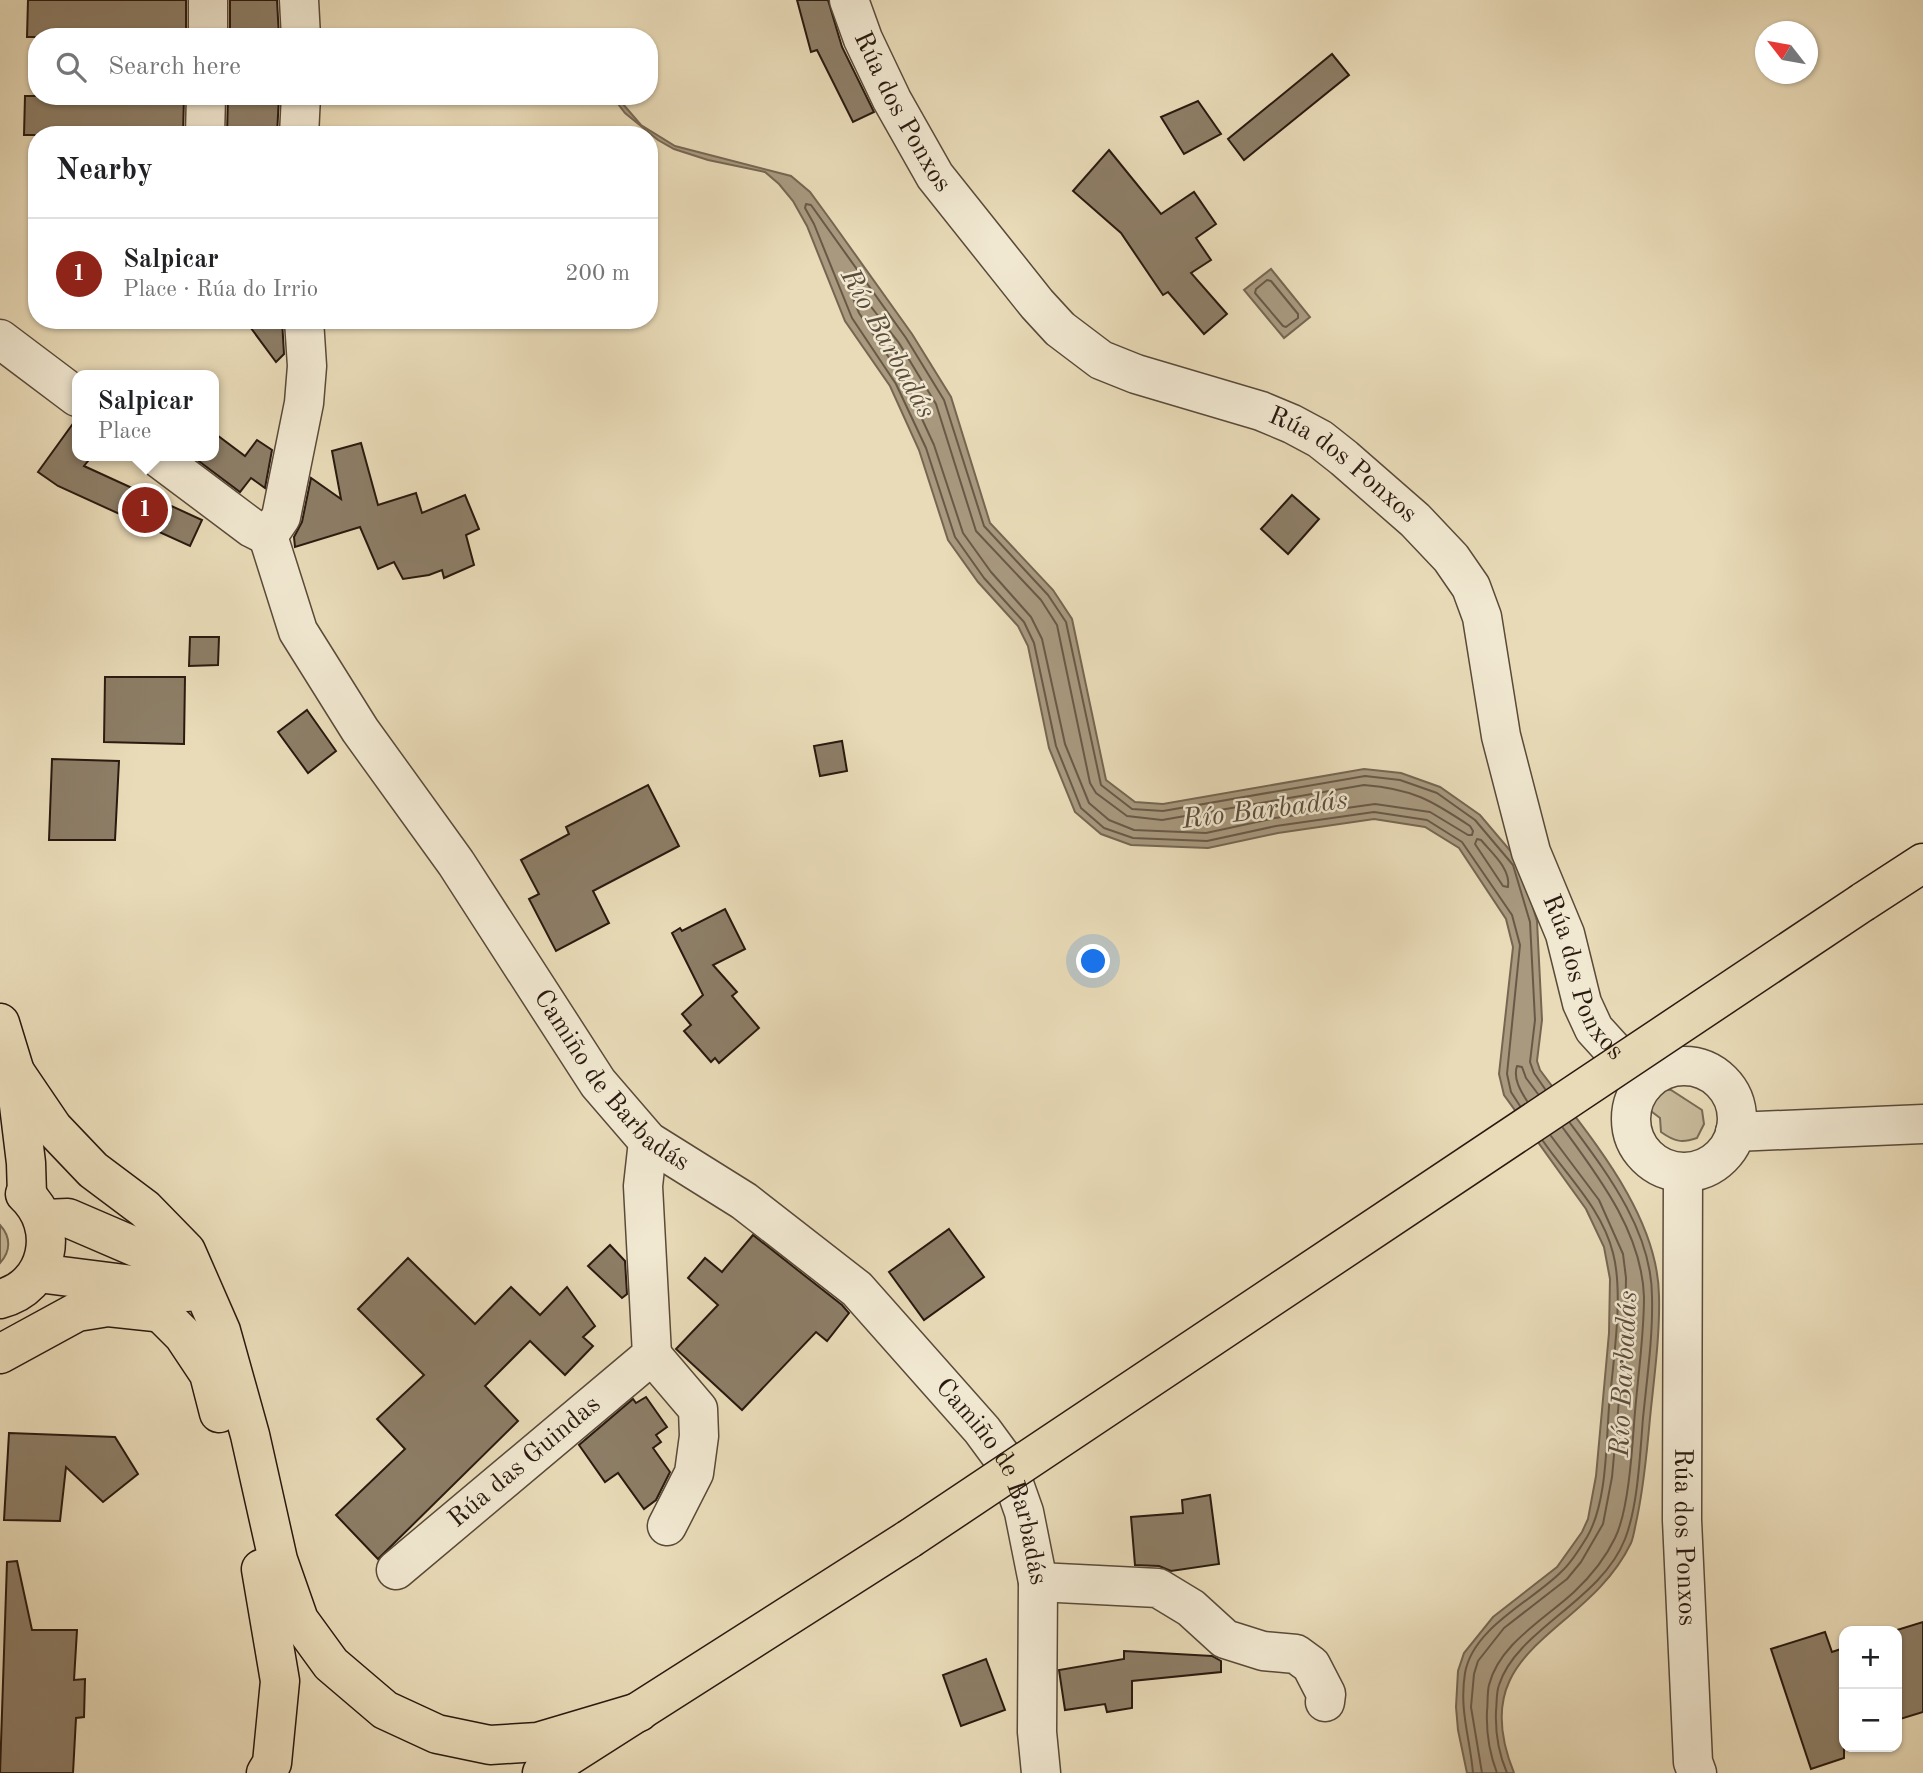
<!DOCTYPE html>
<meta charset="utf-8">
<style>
body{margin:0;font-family:"Old Standard TT",serif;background:#f6f6f6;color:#202124}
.controls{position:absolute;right:21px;bottom:21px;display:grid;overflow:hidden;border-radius:14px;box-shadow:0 2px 5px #0004}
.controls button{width:63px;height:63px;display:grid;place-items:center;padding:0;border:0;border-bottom:2px solid #e0e0e0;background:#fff;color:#202124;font:35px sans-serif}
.compass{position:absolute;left:1755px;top:21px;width:63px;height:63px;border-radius:50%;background:#fff;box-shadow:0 2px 5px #0004;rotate:301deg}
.you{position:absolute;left:1094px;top:962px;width:24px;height:24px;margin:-18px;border:5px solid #fff;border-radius:50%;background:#1a73e8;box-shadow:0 0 0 10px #1a73e833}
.badge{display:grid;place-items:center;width:46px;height:46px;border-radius:50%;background:#8f2418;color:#fff;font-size:23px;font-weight:700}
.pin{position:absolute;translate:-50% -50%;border:4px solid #fff;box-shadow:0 2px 7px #0006}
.popup{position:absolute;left:72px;top:370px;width:147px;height:91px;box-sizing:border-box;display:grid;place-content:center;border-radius:14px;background:#fff;filter:drop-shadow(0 2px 5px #0005);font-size:23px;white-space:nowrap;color:#757577}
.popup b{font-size:26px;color:#202124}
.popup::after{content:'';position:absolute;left:50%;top:100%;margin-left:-14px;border:14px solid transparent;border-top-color:#fff}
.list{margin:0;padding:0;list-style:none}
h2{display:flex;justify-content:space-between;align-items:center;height:91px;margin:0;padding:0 28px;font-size:30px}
h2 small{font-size:23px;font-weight:400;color:#757577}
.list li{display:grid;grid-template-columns:46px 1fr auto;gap:21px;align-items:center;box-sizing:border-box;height:112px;padding:0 28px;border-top:2px solid #e0e0e0}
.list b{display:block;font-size:26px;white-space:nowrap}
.list p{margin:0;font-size:23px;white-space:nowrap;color:#757577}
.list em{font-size:23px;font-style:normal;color:#757577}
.icon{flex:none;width:38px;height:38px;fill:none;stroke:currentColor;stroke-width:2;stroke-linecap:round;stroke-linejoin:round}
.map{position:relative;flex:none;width:1923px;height:1773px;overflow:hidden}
.search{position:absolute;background:#fff;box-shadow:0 2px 5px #0004;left:28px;top:28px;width:630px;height:77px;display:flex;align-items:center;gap:18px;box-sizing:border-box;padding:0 24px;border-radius:28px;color:#757577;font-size:26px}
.panel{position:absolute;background:#fff;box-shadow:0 2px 5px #0004;left:28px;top:126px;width:630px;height:203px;border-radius:28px}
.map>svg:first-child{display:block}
.green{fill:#c8ba9b;stroke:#786a55;stroke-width:2}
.water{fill:#a8997f;stroke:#756652;stroke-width:2}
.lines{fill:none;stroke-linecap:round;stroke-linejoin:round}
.shore{stroke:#685947;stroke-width:2}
.building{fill:#8d7e67;stroke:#29190f;stroke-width:2}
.minor-casing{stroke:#594a39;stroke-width:41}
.major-casing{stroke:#29190f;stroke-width:41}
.highway-casing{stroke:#29190f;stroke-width:41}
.minor{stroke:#f1e8d1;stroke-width:38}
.major{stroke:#e9dbb8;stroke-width:38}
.highway{stroke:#e9dbb8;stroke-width:38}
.highway-bridge-casing{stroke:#29190f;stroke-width:41;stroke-linecap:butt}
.highway-bridge{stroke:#e9dbb8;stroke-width:38}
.labels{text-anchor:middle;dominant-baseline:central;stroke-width:5;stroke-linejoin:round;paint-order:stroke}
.street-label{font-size:26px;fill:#29190f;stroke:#f1e8d1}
.water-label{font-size:28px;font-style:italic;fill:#5c4c3c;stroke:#f1e8d1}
</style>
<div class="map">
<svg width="1923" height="1773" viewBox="0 0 1923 1773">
<rect width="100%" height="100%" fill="#e9dbb8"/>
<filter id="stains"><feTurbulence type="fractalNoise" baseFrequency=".00286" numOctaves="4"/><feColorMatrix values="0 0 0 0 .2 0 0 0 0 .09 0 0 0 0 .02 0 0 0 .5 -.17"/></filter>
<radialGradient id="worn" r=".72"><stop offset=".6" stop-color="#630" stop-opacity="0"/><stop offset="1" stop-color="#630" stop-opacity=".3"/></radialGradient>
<!-- green -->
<g class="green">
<path d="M 1653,1088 L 1671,1090 L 1702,1110 L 1704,1124 L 1697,1138 C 1682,1143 1675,1142 1661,1132 L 1660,1118 L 1643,1105 L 1643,1098 Z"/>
<path d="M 0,1225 C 11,1237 11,1251 0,1263 Z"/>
</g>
<!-- water -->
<g class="water">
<path d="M 612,96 L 616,96 L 641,125 L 675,146 L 791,176 L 810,192 L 832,222 L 912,334 L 951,397 L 990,523 L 1053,590 L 1072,619 L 1106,780 L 1135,802 L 1163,804 L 1364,769 L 1401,773 L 1440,787 L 1480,815 L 1519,861 L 1537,921 L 1542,1020 L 1537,1061 L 1540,1070 C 1587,1134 1658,1212 1659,1296 C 1660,1336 1654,1378 1650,1418 C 1647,1452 1644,1485 1637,1518 C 1635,1526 1634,1536 1631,1543 C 1586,1637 1462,1645 1514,1773 L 1467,1773 L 1458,1730 L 1456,1707 L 1458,1671 L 1464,1653 L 1493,1617 L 1557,1567 L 1582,1532 L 1588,1519 L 1596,1476 L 1609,1333 L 1610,1279 L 1604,1247 L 1586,1209 L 1504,1095 L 1499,1074 L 1513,947 L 1506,919 L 1459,848 L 1425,827 L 1374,819 L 1278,833 L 1208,848 L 1131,845 L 1101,834 L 1075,812 L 1049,748 L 1028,646 L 1018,626 L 978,582 L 948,540 L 919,450 L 890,386 L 845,321 L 807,226 L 793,201 L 779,184 L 765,172 L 708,160 L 674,149 L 658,140 L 625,113 Z"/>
<polygon points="1271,269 1310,317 1284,338 1244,290"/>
</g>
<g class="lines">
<!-- shore -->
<g class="shore">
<polygon points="1267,280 1271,281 1298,314 1298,318 1286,327 1283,326 1255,293 1256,289"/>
<path d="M 852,282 L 899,343 L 936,404 L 976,531 L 1041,600 L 1057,625 L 1090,783 L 1096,793 L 1127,816 L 1162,820 L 1364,785 C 1413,789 1431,800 1470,826 L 1473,831 L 1472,835 L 1468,835 L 1430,812 L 1375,804 L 1275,818 L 1206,833 L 1134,830 L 1109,820 L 1089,803 L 1065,744 L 1042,639 L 1031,617 L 991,572 L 963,533 L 934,445 L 904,380 L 859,313 L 848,286 Z"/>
<path d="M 1477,839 L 1481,840 C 1492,853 1511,869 1508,887 L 1503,886 L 1475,844 Z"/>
<path d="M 1527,1101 C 1520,1090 1513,1078 1517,1066 L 1522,1067 L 1526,1078 L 1538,1094"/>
<polyline points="1520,1106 1511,1092 1507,1074 1520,945 1512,915 1462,842 1427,820 1374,812 1276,826 1207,841 1133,838 1104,828 1081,808 1056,746 1034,643 1024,622 984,578 955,537 926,448 896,384 852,318 814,224 805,208 806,204 811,205 906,338 944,400 984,526 1048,595 1066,622 1101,785 1132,809 1163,811 1365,776 1400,780 1437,793 1475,820 1513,865 1530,922 1535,1020 1530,1062 1534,1073 1545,1089"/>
<path d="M 1473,1773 C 1470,1737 1459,1711 1465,1673 C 1473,1627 1533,1601 1562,1571 C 1572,1562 1580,1548 1587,1537 C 1607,1503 1606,1445 1609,1407 C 1613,1363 1624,1294 1613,1253 C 1602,1209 1568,1177 1543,1141"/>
<polyline points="1482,1773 1471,1707 1474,1674 1478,1661 1504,1628 1567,1579 1581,1562 1603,1524 1612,1477 1625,1334 1626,1278 1623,1254 1599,1200 1551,1136"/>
<path d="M 1497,1773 C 1489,1752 1486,1734 1487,1711 C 1488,1703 1487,1693 1489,1685 C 1499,1644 1545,1619 1574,1592 C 1590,1577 1605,1559 1615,1538 C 1628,1512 1632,1453 1634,1424 C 1637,1382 1644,1339 1644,1297 C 1642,1233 1599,1177 1563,1128"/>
<path d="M 1507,1773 C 1498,1752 1495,1734 1496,1711 C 1497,1703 1496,1693 1499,1685 C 1516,1630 1601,1601 1625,1539 C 1638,1506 1640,1454 1643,1418 C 1647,1378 1653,1337 1652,1297 C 1652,1231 1607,1173 1570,1123"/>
</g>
</g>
<!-- building -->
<g class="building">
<polygon points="28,0 186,0 186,37 27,37"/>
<polygon points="230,0 277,0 279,37 230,37"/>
<polygon points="797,0 828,0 842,47 874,112 853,122 817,50 811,52"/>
<polygon points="1332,54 1349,75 1244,160 1228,139"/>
<polygon points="25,96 184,96 183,135 24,135"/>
<polygon points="228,96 279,96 277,135 227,135"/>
<polygon points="1198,101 1221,134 1184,154 1161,117"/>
<polygon points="1109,150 1161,214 1194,192 1216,224 1196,238 1211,260 1191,273 1227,314 1204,334 1168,292 1163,295 1121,233 1073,191"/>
<polygon points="245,320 282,320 284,354 276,362"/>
<polygon points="77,418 77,456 92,456 84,466 202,520 190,546 58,486 38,472"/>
<polygon points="213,432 245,456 257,440 272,450 265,488 251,478 240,492 192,456 213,456"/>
<polygon points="361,443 378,505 416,493 422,513 465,495 479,529 466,535 474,565 444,578 442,570 429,575 403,579 394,562 378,569 360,527 295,547 294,537 302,522 311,478 341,499 332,451"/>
<polygon points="1292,495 1319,519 1288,554 1261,529"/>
<polygon points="190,637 219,637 218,665 189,666"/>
<polygon points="105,677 185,677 184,744 104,742"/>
<polygon points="307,710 336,751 308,773 278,732"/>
<polygon points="842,741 847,771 820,776 814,746"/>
<polygon points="52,759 119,761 115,840 49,840"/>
<polygon points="648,785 679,846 593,891 609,923 556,951 529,899 539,894 521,860 569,834 566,827"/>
<polygon points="725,909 745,949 713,965 737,992 732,996 759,1028 719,1063 715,1058 711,1062 684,1031 691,1025 682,1014 703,995 672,933 680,928 682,931"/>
<polygon points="949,1229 984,1277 924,1320 889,1272"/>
<polygon points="753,1235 842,1305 849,1313 827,1341 816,1332 742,1410 676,1349 718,1305 688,1278 705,1258 722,1272"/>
<polygon points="610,1245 625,1261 627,1294 622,1298 588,1266"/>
<polygon points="408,1258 475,1324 511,1287 540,1315 567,1287 595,1326 583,1337 593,1346 565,1375 530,1341 485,1386 518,1421 378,1559 336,1515 405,1449 377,1419 424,1375 358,1309"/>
<polygon points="646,1397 667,1427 656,1435 661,1442 653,1448 670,1472 656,1500 644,1509 618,1473 605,1482 579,1445 633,1399 636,1403"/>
<polygon points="9,1433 115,1437 138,1474 103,1502 66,1467 60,1521 4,1520"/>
<polygon points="1210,1495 1219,1564 1171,1571 1159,1566 1135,1565 1131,1517 1183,1513 1182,1500"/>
<polygon points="17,1561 32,1630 77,1630 74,1680 85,1679 84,1717 76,1718 73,1773 0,1773 7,1562"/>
<polygon points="1923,1622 1923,1712 1897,1720 1897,1630"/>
<polygon points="1825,1632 1832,1652 1844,1648 1844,1758 1811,1769 1771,1649"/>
<polygon points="1124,1651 1212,1656 1221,1661 1221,1672 1132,1681 1132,1708 1107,1712 1105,1704 1065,1710 1059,1670 1124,1659"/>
<polygon points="986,1659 1005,1710 961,1726 943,1675"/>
</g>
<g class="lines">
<defs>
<g id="minor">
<polyline points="299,0 301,37"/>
<path id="s1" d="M 849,0 L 863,39 L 892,100 L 935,176 L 1037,304 L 1060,329 L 1101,360 L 1136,374 L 1261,411 L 1292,424 L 1320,439 L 1344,458 L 1415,520 L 1451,558 L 1471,587 L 1482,617 L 1501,736 L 1531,852 L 1565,934 L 1582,1003 L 1594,1029 L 1644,1084"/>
<polyline points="208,37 208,0"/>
<polyline points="205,135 206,96"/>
<polyline points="299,135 301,96"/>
<path id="s2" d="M 304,320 L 307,366 L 304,403 L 281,517 L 268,536 L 298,631 L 360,730 L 456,863 L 598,1083 L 648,1141 L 744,1201 L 857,1289 L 982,1430 L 1007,1464 L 1024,1512 L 1038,1582 L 1037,1732 L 1041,1773"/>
<polyline points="0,339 77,397"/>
<polyline points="156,456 252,528 268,536"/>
<circle cx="1684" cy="1119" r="53"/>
<polyline points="1735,1132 1923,1124"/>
<path id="s3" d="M 1683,1173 L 1682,1520 L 1693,1762 L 1697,1773"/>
<polyline points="652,1355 698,1409 699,1436 694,1473 667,1526"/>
<path id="s4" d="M 396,1570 L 652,1355 L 643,1186 L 648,1141"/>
<polyline points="1038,1582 1158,1588 1191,1608 1225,1639 1263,1651 1296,1654 1311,1665 1326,1694 1325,1702"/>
</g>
<g id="major">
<polyline points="0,1023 15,1072 26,1163 27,1195"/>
<path d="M 0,1299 C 49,1287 61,1227 25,1194"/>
</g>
<g id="highway">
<polyline points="1863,902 1923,863"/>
<polyline points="15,1072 53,1128 93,1170 145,1209 186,1251 221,1331 250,1435 278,1560 299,1620 331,1664 385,1710 437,1734 490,1745 538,1742 639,1712"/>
<polyline points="44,1219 68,1218 154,1255 187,1292"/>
<polyline points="38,1273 133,1285 183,1335 209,1374 219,1413"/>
<polyline points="0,1354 77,1312 108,1307 155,1312"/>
<polyline points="261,1569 280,1681 272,1763 266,1773"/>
<polyline points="542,1773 909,1539"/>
</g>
</defs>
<!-- minor casing -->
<use href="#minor" class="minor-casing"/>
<!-- major casing -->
<use href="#major" class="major-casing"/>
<!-- highway casing -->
<use href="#highway" class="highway-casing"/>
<!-- minor -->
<use href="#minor" class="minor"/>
<!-- major -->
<use href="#major" class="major"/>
<!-- highway -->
<use href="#highway" class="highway"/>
<defs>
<polyline id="highway-bridge" points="909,1539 1863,902"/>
</defs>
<!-- highway-bridge casing -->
<use href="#highway-bridge" class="highway-bridge-casing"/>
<!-- highway-bridge -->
<use href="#highway-bridge" class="highway-bridge"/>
</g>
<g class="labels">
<!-- street labels -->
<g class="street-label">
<text stroke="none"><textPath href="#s1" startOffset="124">Rúa dos Ponxos</textPath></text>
<text stroke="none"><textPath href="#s1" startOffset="712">Rúa dos Ponxos</textPath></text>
<text stroke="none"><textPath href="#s1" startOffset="1300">Rúa dos Ponxos</textPath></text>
<text stroke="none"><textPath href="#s2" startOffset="872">Camiño de Barbadás</textPath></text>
<text stroke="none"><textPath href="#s4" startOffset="168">Rúa das Guindas</textPath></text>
<text stroke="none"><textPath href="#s2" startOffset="1438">Camiño de Barbadás</textPath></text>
<text stroke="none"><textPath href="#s3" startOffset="364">Rúa dos Ponxos</textPath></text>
</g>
<!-- water labels -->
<g class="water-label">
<text transform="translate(887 344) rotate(61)">Río Barbadás</text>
<text transform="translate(1265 811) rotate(-7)">Río Barbadás</text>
<text transform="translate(1625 1374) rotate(-87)">Río Barbadás</text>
</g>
</g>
<rect width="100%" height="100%" filter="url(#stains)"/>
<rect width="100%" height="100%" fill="url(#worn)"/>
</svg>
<div class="controls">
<button>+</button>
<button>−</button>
</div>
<svg class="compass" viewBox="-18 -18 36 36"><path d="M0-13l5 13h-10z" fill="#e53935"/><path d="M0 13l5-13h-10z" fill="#757577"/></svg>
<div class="you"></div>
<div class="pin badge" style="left:145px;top:510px">1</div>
<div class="popup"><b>Salpicar</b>Place</div>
<div class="search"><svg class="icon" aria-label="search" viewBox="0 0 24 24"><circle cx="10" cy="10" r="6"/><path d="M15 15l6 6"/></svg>Search here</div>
<section class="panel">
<h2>Nearby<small></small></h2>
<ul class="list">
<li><span class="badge">1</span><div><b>Salpicar</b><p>Place · Rúa do Irrio</p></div><em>200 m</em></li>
</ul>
</section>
</div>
